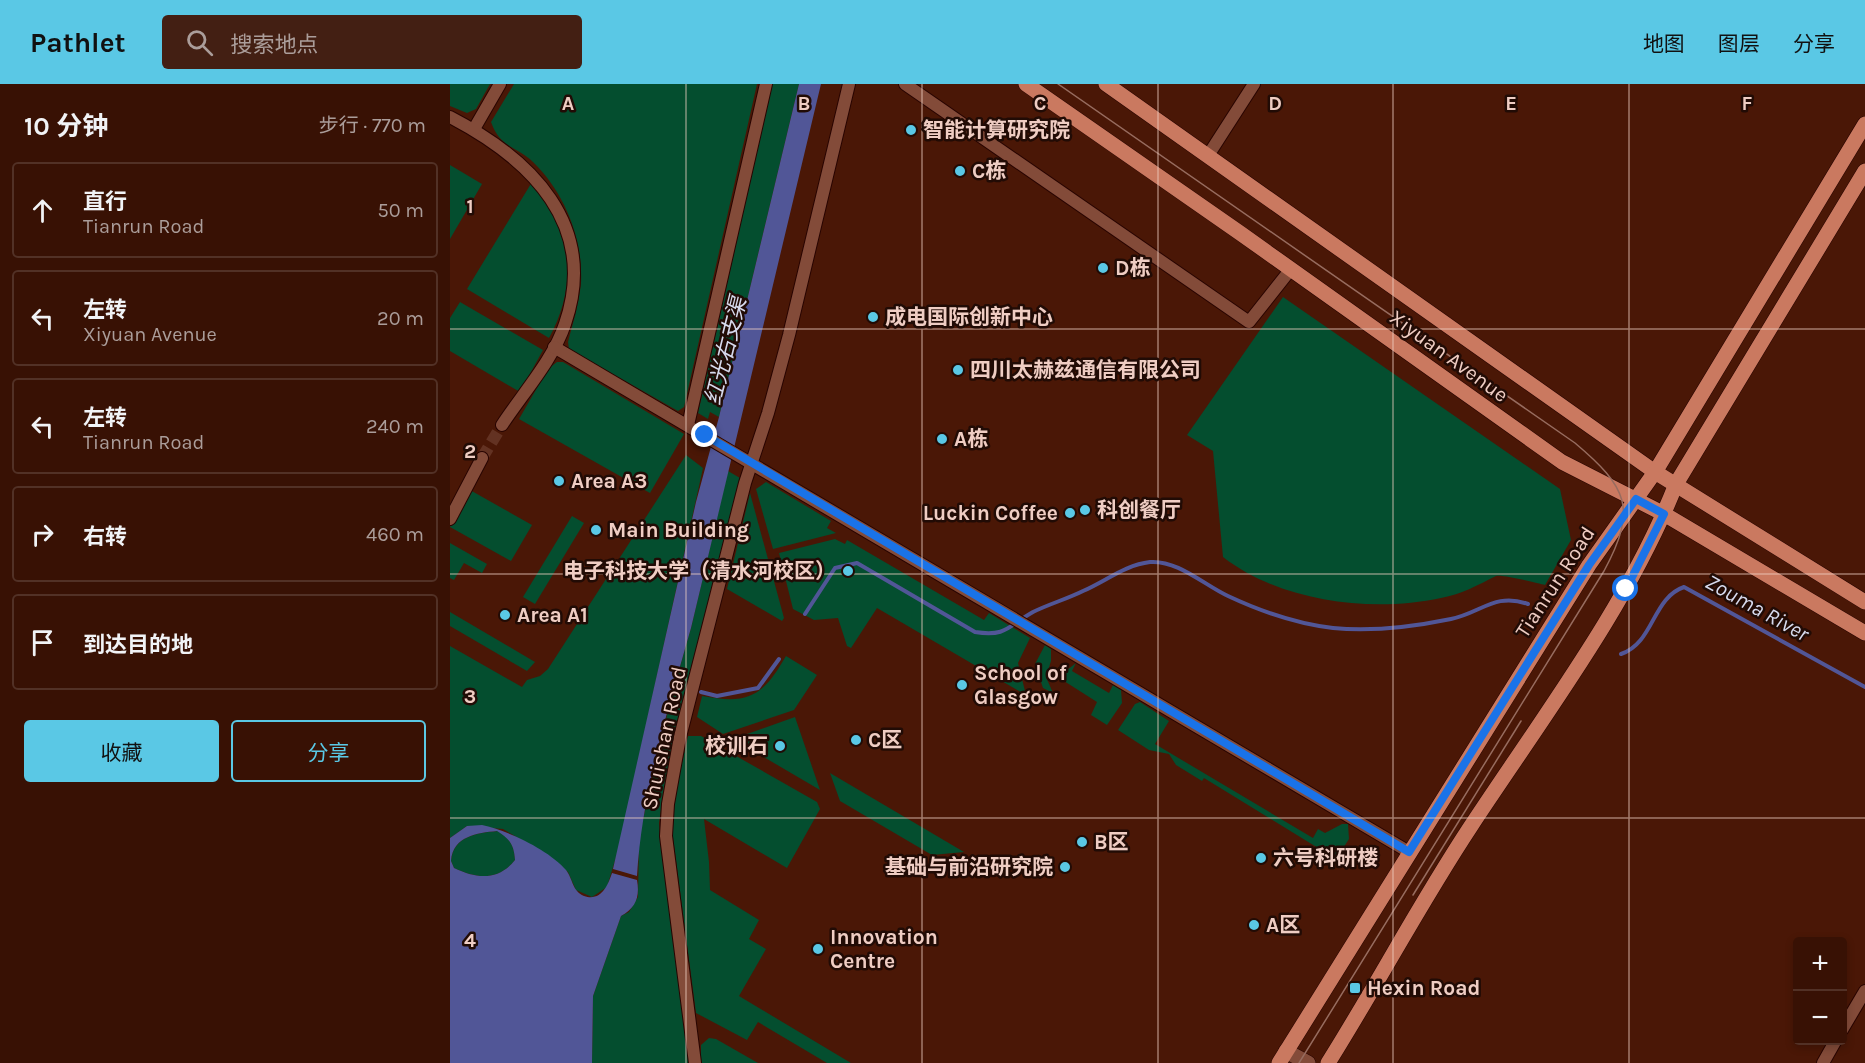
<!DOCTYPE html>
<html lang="zh">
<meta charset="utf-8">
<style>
body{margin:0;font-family:Karla,"Noto Sans SC",sans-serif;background:#431f13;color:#f1f3f6}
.controls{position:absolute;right:18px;bottom:18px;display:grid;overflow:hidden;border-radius:6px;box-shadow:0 3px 9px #0003}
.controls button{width:54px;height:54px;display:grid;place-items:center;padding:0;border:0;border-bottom:2px solid #523126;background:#381104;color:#f1f3f6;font:30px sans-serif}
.stop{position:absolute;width:18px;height:18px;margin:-14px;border:4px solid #1a73e8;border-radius:50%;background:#fff}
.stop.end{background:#1a73e8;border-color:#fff;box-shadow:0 2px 6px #0008}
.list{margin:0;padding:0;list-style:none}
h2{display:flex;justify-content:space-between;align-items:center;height:78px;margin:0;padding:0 24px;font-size:26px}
h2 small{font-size:20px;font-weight:400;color:#ab9d9a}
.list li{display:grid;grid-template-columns:39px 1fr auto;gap:18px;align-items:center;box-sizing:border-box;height:96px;margin:0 12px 12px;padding:0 12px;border:2px solid #523126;border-radius:6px}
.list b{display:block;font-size:22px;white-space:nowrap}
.list p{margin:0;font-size:20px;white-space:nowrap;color:#ab9d9a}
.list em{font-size:20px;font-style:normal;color:#ab9d9a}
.actions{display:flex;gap:12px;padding:18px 24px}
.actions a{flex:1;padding:14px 0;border:2px solid #5ac8e5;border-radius:6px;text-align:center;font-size:21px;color:#5ac8e5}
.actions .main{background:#5ac8e5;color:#111}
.icon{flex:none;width:33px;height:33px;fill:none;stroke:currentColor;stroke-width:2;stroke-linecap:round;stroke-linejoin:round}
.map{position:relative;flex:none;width:1415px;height:979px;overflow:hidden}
header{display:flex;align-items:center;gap:36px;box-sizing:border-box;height:84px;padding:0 30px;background:#5ac8e5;color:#111}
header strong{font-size:28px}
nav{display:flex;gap:33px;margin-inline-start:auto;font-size:21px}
.search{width:420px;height:54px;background:#431f13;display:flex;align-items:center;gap:15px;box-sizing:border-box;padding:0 21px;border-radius:6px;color:#ab9d9a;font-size:22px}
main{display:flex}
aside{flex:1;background:#381104}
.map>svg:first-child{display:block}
.green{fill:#044e2f}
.water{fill:#515697;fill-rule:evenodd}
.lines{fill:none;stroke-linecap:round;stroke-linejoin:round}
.stream{stroke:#515697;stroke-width:4}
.minor-tunnel{stroke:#633222;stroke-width:12;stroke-dasharray:12 6;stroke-linecap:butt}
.minor-casing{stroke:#280400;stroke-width:14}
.tertiary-casing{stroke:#280400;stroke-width:16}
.primary-casing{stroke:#280400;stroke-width:16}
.minor{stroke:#834b39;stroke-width:12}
.tertiary{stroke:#834b39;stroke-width:15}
.primary{stroke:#ca7960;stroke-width:15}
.tram{stroke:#976c5f;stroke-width:1.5}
.route{stroke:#1a73e8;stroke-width:8}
.grid{fill:none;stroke:#efcdc3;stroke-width:1.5;stroke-opacity:0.55}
.poi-dot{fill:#5ac8e5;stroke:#210b05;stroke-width:2}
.labels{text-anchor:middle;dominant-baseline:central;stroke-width:5;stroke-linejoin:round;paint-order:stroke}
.poi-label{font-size:21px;font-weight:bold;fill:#efcdc3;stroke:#210b05;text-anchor:start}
.street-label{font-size:21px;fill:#efcdc3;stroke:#210b05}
.water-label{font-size:22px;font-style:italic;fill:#d7daed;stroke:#210b05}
.grid-label{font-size:20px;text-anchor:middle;font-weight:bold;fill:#efcdc3;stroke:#210b05;stroke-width:5;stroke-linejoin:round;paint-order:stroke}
</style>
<header>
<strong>Pathlet</strong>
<div class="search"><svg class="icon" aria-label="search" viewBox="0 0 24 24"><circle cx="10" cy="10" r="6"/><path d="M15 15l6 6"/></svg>搜索地点</div>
<nav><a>地图</a><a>图层</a><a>分享</a></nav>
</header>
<main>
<aside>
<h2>10 分钟<small>步行 · 770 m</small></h2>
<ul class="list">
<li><svg class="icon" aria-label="ahead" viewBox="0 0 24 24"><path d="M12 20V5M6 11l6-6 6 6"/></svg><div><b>直行</b><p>Tianrun Road</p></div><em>50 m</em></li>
<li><svg class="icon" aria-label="left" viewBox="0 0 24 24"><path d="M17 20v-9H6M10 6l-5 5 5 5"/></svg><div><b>左转</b><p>Xiyuan Avenue</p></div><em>20 m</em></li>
<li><svg class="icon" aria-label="left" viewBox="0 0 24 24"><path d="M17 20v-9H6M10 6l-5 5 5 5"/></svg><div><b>左转</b><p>Tianrun Road</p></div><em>240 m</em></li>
<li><svg class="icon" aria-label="right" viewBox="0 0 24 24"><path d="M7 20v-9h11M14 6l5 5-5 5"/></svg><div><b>右转</b></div><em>460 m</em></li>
<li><svg class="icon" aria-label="arrive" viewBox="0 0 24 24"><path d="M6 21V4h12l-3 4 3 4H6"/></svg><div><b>到达目的地</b></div></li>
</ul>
<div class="actions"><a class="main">收藏</a><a>分享</a></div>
</aside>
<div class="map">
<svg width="1415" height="979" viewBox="0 0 1415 979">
<rect width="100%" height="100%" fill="#4a1706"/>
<!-- green -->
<g class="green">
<polygon points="0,0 40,0 26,25 17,29 0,22"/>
<path d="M 64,0 L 307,0 L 234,323 L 228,327 L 119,265 L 118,258 C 123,239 129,219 131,199 C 133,155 115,109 83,78 C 65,61 51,65 41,38 Z"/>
<polygon points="322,0 349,0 269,333 260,328 258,335 248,329"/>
<polygon points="0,81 32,100 0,155"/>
<path d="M 82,98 C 89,109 97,119 103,129 C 126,167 120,217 99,254 L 17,205 Z"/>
<path d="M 833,213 L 1110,405 L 1121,456 L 1095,501 C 1087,499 1051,490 1046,492 C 1028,501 1012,510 991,514 C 921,529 831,518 773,473 L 763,367 L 737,351 Z"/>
<polygon points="10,218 93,266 70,308 0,267 0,234"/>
<polygon points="107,278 113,278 234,350 200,409 69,335 98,285"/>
<polygon points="236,371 253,384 169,763 157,803 142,813 126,806 118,788 92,768 53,745 17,742 0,754 0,562 72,603 77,596 90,592 98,585"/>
<polygon points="278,387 290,394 216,693 209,739 211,763 240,979 142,979 143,912 171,832 179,828 188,813 189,753 220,618 241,544"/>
<polygon points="316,398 381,437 377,444 386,449 323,465 306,405"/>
<polygon points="20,406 82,441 61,477 0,443"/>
<polygon points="300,409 334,534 332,537 277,505"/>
<polygon points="122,432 134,439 85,520 73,513"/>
<polygon points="385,455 395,460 397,456 534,536 539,529 580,554 568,579 575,607 574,610 427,524 401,564 397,562 388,534 364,536 343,525 329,469"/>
<polygon points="0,459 37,480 32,489 14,479 4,496 0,494"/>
<polygon points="0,528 85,578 77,587 0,542"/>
<polygon points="595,561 601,565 601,577 596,593 603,609 593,604 585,580"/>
<path d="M 336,572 L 367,591 L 344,626 L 273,650 L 247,633 L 252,612 C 299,621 313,612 336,572 Z"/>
<polygon points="626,579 622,587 659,609 663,601 671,606 672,619 657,641 641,631 647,618 614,597 613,589"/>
<polygon points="690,618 719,637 705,660 863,754 868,745 875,749 892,740 898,740 899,755 886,775 754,694 752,697 726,681 719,670 699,666 668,646 685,620"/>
<polygon points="345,633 370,706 283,655"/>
<polygon points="238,652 251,652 367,718 370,725 337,784 254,735 259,778 260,806 309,836 299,855 316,865 289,912 401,979 377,979 308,938 297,956 246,929 222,746 224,715"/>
<polygon points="380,689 514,768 482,771 390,717"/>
<path d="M 48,747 C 60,755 64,761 65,776 C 48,797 27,795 4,784 L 1,777 C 3,752 27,749 48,747 Z"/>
<polygon points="259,954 266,955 308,979 251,979 251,961"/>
</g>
<!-- water -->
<g class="water">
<path d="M 349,0 L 371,0 L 241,544 C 218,625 192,708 187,792 L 163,785 L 246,418 L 269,333 Z"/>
<path d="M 32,741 C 57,746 99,766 116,786 C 123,795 122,807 134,812 C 151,818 158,801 162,789 L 187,796 C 190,813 186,824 171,832 L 143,912 L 142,979 L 0,979 L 0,754 L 17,742 ZM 47,747 C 60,755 64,761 65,776 C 48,797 27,795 4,784 L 1,777 C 3,752 27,749 47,747 Z"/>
</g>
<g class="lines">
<!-- stream -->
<g class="stream">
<path d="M 355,530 L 385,484 L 407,479 L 525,548 C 557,553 558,542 583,528 C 599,520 617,515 633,507 C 656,497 675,481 700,478 C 728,476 754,501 778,512 C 810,527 848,540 883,544 C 922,548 962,543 1001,535 C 1031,529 1045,508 1078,520"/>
<path d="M 1171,570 C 1204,559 1202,514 1234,503 L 1415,603"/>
<polyline points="220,602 231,604"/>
<polyline points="251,608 267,612 308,604 329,575"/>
</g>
<!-- minor-tunnel -->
<polyline class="minor-tunnel" points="32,374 52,341"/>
<defs>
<g id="minor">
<polyline points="455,0 799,238 841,185"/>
<path d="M 0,33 C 81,75 149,141 115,240 C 103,276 73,309 52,341"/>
<polyline points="24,45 50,0"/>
<polyline points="759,70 804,0"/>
<polyline points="104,263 959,768"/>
<polyline points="238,341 316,0"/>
<polyline points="0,435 32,374"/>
<polyline points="1392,946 1415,907"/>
<polyline points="245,979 216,752 218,720 230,653 295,399 318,329 339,251 399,0"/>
<polyline points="1373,979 1386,956"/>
</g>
<polyline id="tertiary" points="836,967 858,979"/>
<g id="primary">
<polyline points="576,0 790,149 1112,378 1214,430 1415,549"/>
<polyline points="656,0 1205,388 1415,518"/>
<polyline points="829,979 1139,481 1205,388 1415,40"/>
<path d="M 878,979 C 927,901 970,819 1021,742 C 1092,634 1179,520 1226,400 L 1415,87"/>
</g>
</defs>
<!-- minor casing -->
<use href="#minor" class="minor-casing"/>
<!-- tertiary casing -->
<use href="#tertiary" class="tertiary-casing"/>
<!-- primary casing -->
<use href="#primary" class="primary-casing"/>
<!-- minor -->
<use href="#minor" class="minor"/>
<!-- tertiary -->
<use href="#tertiary" class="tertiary"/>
<!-- primary -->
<use href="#primary" class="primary"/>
<!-- tram -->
<g class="tram">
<path d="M 608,0 L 1125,359 C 1177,403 1188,424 1154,487 L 849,979"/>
<polyline points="963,811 1071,637"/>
</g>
</g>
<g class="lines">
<!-- route -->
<polyline class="route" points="255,351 959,768 1139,481 1186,415 1214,430 1176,505"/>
</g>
<!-- grid -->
<path class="grid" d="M 236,0 L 236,979M 472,0 L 472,979M 708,0 L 708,979M 943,0 L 943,979M 1179,0 L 1179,979M 0,245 L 1415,245M 0,490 L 1415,490M 0,734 L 1415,734"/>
<!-- markers -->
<g class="poi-dot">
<circle cx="461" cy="46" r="6"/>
<circle cx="510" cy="87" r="6"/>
<circle cx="653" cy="184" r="6"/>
<circle cx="423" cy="233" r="6"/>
<circle cx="508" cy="286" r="6"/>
<circle cx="492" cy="355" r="6"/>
<circle cx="109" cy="397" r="6"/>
<circle cx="635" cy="426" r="6"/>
<circle cx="620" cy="429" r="6"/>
<circle cx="146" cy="446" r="6"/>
<circle cx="398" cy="487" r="6"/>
<circle cx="55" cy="531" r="6"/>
<circle cx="512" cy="601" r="6"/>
<circle cx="406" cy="656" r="6"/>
<circle cx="330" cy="662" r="6"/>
<circle cx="632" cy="758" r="6"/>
<circle cx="811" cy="774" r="6"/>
<circle cx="615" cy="783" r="6"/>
<circle cx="804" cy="841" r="6"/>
<circle cx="368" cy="865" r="6"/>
<rect x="899" y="898" width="12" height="12" rx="3"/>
</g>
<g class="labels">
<!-- poi labels -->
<g class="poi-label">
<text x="473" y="46">智能计算研究院</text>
<text x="522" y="87">C栋</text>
<text x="665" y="184">D栋</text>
<text x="435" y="233">成电国际创新中心</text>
<text x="520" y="286">四川太赫兹通信有限公司</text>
<text x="504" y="355">A栋</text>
<text x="121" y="397">Area A3</text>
<text x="647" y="426">科创餐厅</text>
<text x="608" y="429" text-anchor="end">Luckin Coffee</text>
<text x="158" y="446">Main Building</text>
<text x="386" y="487" text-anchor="end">电子科技大学（清水河校区）</text>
<text x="67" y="531">Area A1</text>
<text x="524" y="589">School of<tspan x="524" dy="24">Glasgow</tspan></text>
<text x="418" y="656">C区</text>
<text x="318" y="662" text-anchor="end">校训石</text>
<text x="644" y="758">B区</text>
<text x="823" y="774">六号科研楼</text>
<text x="603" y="783" text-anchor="end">基础与前沿研究院</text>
<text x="816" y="841">A区</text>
<text x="380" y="853">Innovation<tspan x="380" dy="24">Centre</tspan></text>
<text x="917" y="904">Hexin Road</text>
</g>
<!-- street labels -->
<g class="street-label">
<text transform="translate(999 272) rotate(36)">Xiyuan Avenue</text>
<text transform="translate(1105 498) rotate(-57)">Tianrun Road</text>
<text transform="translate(214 654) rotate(-78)">Shuishan Road</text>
</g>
<!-- water labels -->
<g class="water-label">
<text transform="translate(276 267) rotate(-76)">红光右支渠</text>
<text transform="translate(1307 524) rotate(29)">Zouma River</text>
</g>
</g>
<g class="grid-label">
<text x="118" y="26">A</text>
<text x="354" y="26">B</text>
<text x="590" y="26">C</text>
<text x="825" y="26">D</text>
<text x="1061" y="26">E</text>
<text x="1297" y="26">F</text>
<text x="20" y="129">1</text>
<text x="20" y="374">2</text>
<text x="20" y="619">3</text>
<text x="20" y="863">4</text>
</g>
</svg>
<div class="controls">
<button>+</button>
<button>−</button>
</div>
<div class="stop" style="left:1176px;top:505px"></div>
<div class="stop end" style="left:255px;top:351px"></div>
</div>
</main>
